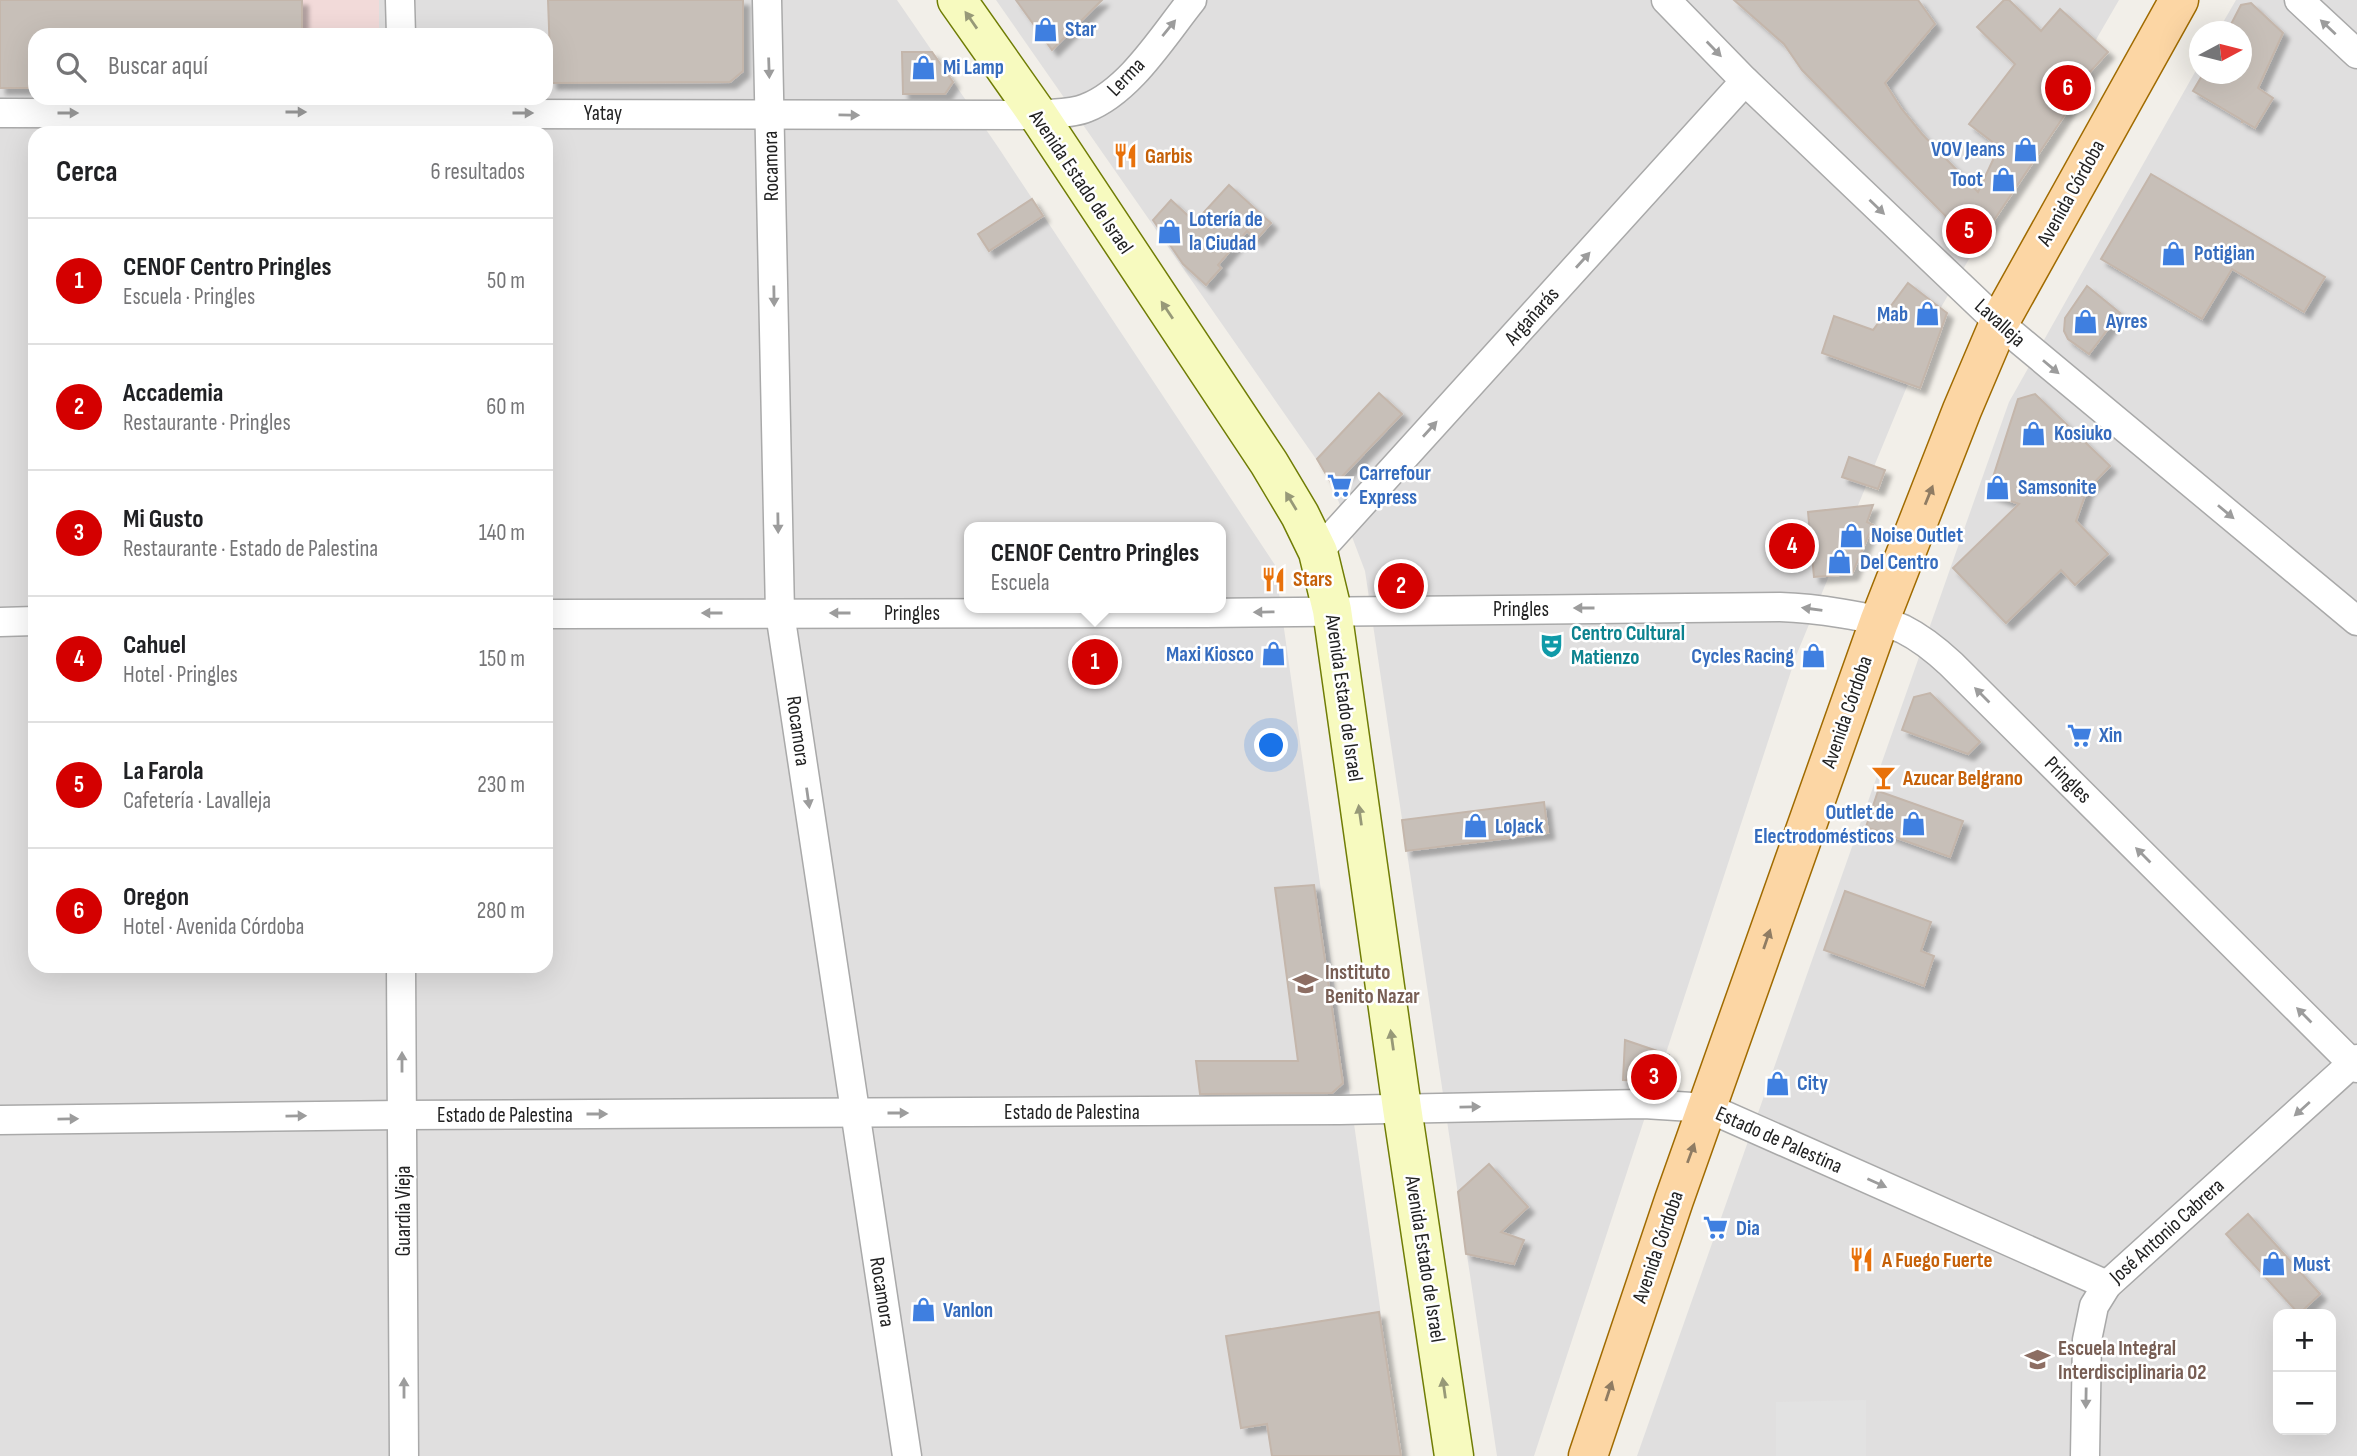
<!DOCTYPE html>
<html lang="es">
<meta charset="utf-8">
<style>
body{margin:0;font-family:"Sofia Sans Condensed",sans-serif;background:#f2f2f2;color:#202124}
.controls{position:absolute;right:21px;bottom:21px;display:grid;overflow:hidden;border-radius:14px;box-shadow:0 7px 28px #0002}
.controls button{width:63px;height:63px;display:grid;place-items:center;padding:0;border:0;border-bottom:2px solid #e0e0e0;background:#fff;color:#202124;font:35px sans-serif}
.compass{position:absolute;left:2189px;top:21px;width:63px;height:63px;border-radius:50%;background:#fff;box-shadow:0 7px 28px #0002;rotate:83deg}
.you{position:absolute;left:1272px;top:746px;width:24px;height:24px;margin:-18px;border:5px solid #fff;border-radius:50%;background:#1a73e8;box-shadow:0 0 0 10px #1a73e833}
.badge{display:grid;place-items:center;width:46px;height:46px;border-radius:50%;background:#d40000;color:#fff;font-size:23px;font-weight:700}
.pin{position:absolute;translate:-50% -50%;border:4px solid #fff;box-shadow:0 2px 7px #0006}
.popup{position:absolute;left:964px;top:522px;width:262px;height:91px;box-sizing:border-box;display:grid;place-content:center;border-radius:14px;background:#fff;filter:drop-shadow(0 2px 5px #0005);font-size:23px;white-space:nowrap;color:#757577}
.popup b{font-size:26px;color:#202124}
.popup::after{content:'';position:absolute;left:50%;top:100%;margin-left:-14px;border:14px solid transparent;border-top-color:#fff}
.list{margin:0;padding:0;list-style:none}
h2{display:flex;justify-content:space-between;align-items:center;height:91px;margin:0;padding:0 28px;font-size:30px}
h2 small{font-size:23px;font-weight:400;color:#757577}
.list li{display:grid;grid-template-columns:46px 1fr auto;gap:21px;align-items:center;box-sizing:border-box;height:126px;padding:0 28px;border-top:2px solid #e0e0e0}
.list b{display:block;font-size:26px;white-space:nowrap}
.list p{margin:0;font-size:23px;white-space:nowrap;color:#757577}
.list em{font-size:23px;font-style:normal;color:#757577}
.icon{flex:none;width:38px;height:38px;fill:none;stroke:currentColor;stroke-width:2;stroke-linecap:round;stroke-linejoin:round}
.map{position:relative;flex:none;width:2357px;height:1456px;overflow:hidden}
.search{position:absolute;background:#fff;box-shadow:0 7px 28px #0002;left:28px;top:28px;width:525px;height:77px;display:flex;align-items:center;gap:18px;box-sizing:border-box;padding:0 24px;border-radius:21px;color:#757577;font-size:26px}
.panel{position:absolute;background:#fff;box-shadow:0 7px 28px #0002;left:28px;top:126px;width:525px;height:847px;border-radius:21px}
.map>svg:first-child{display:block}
.residential{fill:#e0dfdf;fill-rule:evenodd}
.commercial{fill:#f2dad9}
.parking{fill:#e2e2e2}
.building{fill:#c7bfb8;stroke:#c4b6ab;stroke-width:2;filter:url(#shadow)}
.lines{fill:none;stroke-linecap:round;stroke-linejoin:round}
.minor-casing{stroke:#a9a9a9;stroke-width:31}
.secondary-casing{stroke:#707d05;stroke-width:41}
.primary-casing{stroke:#a06b00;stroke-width:41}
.minor{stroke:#fff;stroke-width:28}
.secondary{stroke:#f7fabf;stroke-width:38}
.primary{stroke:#fcd6a4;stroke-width:38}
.oneway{fill:#979978}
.oneway2{fill:#9c9c9c}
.oneway3{fill:#8f7c63}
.labels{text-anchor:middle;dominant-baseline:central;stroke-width:5;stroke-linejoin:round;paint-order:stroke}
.shop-label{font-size:21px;font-weight:bold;fill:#366cbe;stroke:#fff;text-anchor:start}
.street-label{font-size:21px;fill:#222;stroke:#fff}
.food-label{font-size:21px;font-weight:bold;fill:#c56008;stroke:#fff;text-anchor:start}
.culture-label{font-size:21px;font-weight:bold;fill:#0d838f;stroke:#fff;text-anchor:start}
.education-label{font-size:21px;font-weight:bold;fill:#785e54;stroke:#fff;text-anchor:start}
</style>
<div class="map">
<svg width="2357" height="1456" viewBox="0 0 2357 1456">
<defs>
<filter id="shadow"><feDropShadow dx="6" dy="6" stdDeviation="2" flood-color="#0004"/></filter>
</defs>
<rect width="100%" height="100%" fill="#f2efe9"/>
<!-- residential -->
<g class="residential">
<path d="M 0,0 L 897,0 L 998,147 L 1275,565 L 1401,1456 L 0,1456 ZM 35,35 L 546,35 L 546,98 L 35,98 ZM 35,133 L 546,133 L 546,966 L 35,966 ZM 969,527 L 1221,527 L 1221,608 L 969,608 Z"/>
<polygon points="996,0 2119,0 1936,316 1796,656 1534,1456 1497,1456 1365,571 1330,479"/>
<path d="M 2236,0 L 2357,0 L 2357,1456 L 1637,1456 L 2009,402 L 2199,65 L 2200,74 L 2242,74 L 2242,32 L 2218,31 ZM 2278,1314 L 2331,1314 L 2331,1430 L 2278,1430 Z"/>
</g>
<!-- commercial -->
<polygon class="commercial" points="56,0 379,0 379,35 35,35 35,88 0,88 0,31"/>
<!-- parking -->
<polygon class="parking" points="1866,1400 1866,1456 1776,1456 1776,1402"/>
<!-- building -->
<g class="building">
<polygon points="0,0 302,0 302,35 35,35 35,88 0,88"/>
<polygon points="548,0 743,0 743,71 730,82 551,83"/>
<polygon points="1016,0 1102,0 1052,50"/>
<polygon points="1734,0 1918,0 1935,24 1885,83 1901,108 1922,134 1978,192 1999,147 1969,124 2015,64 1977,27 2004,0 2009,0 2041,31 2060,9 2108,52 2089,73 2066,113 1976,247 1802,70 1784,44"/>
<polygon points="2251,3 2283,33 2258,88 2273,98 2255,128 2243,121 2242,123 2242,120 2193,91 2203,74 2242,74 2242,32 2227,32 2241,5"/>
<polygon points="902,52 932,52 953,82 945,94 903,94"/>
<polygon points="2151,174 2325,277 2304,312 2232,269 2202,319 2101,259"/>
<polygon points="1229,185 1271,223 1256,240 1247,231 1218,265 1221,268 1206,285 1183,264 1153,220 1171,200 1195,222"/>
<polygon points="1032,199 1043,216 989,251 978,234"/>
<polygon points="1908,283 1947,313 1920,388 1822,353 1834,316 1873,330"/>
<polygon points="2087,286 2120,313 2089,354 2068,339 2064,331 2065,318"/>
<polygon points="1379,393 1402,414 1333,486 1317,459"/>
<polygon points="2035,394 2110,466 2087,490 2076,521 2108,554 2075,585 2061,570 2006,623 1953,568 2019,504 1988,493 2018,399"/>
<polygon points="1849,457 1885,470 1878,489 1842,477"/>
<polygon points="1873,505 1867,522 1873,525 1852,574 1814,577 1808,512"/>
<polygon points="1930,693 1980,742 1968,754 1902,730 1914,697"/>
<polygon points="1878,791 1963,821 1950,857 1866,827"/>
<polygon points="1544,802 1548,833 1406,851 1402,820"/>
<polygon points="1314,885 1343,1083 1332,1093 1200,1094 1196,1061 1298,1061 1275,888"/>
<polygon points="1845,891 1931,922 1921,951 1934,956 1924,986 1824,950"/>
<polygon points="1625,1040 1669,1055 1664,1070 1656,1082 1623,1080"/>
<polygon points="1489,1164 1528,1207 1501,1232 1524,1240 1514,1264 1466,1254 1458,1192"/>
<polygon points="2248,1214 2320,1294 2299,1314 2226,1234"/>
<polygon points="1379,1312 1401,1456 1272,1456 1267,1424 1241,1428 1226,1336"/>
</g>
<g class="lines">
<defs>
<g id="minor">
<polyline points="400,0 401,35"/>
<polyline points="767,0 780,613 907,1456"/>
<polyline points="1666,0 1745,81 1999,323 2357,621"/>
<polyline points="2299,0 2357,54"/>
<path d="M 0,113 L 1038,115 C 1053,113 1072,114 1086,108 C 1130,91 1163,36 1192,0"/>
<polyline points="1318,552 1745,81"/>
<path d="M 546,614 L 1206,613 L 1780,607 C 1812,608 1873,616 1903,629 C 1921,638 1936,650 1951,664 L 2357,1068"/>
<polyline points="0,622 35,621"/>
<polyline points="401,966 404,1456"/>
<polyline points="0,1120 402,1115 1340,1110 1644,1104 1708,1108 2107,1285"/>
<polyline points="2085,1456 2087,1340 2094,1306 2107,1285 2357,1059"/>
</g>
<polyline id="secondary" points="957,0 1038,115 1269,463 1300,515 1318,552 1332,610 1402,1108 1454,1456"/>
<polyline id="primary" points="1588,1456 1674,1200 1879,622 1962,410 1999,323 2179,0"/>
</defs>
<!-- minor casing -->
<use href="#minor" class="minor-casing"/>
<!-- secondary casing -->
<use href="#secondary" class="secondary-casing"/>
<!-- primary casing -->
<use href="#primary" class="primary-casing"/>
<!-- minor -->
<use href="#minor" class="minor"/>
<!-- secondary -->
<use href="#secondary" class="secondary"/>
<!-- primary -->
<use href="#primary" class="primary"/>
</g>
<!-- one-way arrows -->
<defs><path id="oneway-solid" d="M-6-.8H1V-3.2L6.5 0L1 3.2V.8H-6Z" transform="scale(1.75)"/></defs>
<g class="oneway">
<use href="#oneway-solid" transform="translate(971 20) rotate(-125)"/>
<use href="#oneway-solid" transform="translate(1167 310) rotate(-124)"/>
<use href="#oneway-solid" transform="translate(1291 501) rotate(-121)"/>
<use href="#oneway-solid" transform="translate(1360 815) rotate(-98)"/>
<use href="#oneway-solid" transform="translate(1392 1040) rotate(-98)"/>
<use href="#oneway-solid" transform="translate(1444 1388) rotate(-98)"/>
</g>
<g class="oneway2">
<use href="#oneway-solid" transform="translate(2328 27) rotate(-137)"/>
<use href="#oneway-solid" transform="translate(1169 28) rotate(-51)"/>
<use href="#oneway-solid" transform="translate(1714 49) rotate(46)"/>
<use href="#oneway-solid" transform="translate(769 68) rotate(88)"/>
<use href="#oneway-solid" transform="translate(296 112)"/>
<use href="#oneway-solid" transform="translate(68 113)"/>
<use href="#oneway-solid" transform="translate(523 113)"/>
<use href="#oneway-solid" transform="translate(849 115) rotate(1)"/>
<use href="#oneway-solid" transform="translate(1877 207) rotate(44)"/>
<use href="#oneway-solid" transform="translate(1583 260) rotate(-48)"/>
<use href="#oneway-solid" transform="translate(774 296) rotate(89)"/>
<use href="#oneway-solid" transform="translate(2051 367) rotate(40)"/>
<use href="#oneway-solid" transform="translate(1430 429) rotate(-48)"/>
<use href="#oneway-solid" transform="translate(2226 512) rotate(40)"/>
<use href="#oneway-solid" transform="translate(778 523) rotate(89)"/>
<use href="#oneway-solid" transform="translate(1584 608) rotate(180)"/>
<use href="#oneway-solid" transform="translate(1812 609) rotate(-172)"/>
<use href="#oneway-solid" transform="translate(1264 612) rotate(179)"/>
<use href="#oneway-solid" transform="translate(712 613) rotate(180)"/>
<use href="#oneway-solid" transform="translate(840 613) rotate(180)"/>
<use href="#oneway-solid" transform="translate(1982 695) rotate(-135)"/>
<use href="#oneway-solid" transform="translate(808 798) rotate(82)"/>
<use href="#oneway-solid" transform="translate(2143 855) rotate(-135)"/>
<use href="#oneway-solid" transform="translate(2304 1015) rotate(-135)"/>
<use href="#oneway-solid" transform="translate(402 1062) rotate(-90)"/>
<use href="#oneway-solid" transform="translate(1470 1107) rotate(-1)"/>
<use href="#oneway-solid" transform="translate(2302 1109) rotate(138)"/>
<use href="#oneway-solid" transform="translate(898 1113)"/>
<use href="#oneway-solid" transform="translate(597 1114)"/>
<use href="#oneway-solid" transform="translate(296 1116) rotate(-1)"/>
<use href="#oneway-solid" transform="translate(68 1119) rotate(-1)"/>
<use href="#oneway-solid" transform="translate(1877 1183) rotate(24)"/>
<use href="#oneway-solid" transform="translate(404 1388) rotate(-90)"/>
<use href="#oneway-solid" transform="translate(2086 1398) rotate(91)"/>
</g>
<g class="oneway3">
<use href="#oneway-solid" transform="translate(1929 495) rotate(-68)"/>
<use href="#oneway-solid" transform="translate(1767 939) rotate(-71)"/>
<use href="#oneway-solid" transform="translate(1691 1153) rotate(-70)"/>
<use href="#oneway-solid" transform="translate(1609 1391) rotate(-72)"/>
</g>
<!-- icons -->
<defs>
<symbol id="shop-bare" viewBox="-9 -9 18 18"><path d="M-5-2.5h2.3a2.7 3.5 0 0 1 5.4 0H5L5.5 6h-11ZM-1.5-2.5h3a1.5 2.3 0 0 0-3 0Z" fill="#3f7fe0" stroke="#fff" stroke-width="2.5" paint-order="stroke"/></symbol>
<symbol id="restaurant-bare" viewBox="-9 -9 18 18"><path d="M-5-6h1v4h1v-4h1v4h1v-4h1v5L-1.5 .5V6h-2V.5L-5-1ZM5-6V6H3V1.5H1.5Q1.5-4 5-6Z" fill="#e8710a" stroke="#fff" stroke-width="2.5" paint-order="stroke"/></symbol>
<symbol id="supermarket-bare" viewBox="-9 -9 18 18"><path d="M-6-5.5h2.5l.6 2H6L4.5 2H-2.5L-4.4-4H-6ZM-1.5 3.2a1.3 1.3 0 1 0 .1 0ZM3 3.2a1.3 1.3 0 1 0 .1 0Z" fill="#3f7fe0" stroke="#fff" stroke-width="2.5" paint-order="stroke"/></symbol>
<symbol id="theatre-bare" viewBox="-9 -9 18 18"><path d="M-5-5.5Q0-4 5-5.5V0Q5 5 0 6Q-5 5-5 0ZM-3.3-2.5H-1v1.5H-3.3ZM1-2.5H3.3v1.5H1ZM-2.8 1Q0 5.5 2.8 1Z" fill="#0f9aa8" stroke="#fff" stroke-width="2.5" paint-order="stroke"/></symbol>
<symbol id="bar-bare" viewBox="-9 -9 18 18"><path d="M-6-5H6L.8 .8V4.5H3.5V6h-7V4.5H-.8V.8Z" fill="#e8710a" stroke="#fff" stroke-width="2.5" paint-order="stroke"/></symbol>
<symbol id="school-bare" viewBox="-9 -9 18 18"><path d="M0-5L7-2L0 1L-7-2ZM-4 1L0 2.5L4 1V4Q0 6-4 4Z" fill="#8d6e63" stroke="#fff" stroke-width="2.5" paint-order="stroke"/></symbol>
</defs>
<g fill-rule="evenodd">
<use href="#shop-bare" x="1028" y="12" width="35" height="35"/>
<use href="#shop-bare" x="906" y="50" width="35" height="35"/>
<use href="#shop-bare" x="2008" y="132" width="35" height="35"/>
<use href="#restaurant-bare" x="1108" y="138" width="35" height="35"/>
<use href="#shop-bare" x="1986" y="162" width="35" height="35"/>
<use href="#shop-bare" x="1152" y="214" width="35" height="35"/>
<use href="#shop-bare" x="2156" y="236" width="35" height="35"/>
<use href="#shop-bare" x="1910" y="296" width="35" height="35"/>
<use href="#shop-bare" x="2068" y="304" width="35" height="35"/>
<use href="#shop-bare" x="2016" y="416" width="35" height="35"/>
<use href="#supermarket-bare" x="1322" y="468" width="35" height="35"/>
<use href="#shop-bare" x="1980" y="470" width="35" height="35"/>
<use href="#shop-bare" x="1834" y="518" width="35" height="35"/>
<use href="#shop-bare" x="1822" y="544" width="35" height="35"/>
<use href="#restaurant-bare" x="1256" y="562" width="35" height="35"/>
<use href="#theatre-bare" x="1534" y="628" width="35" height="35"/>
<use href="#shop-bare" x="1256" y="636" width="35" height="35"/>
<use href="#shop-bare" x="1796" y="638" width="35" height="35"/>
<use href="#supermarket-bare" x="2062" y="718" width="35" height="35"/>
<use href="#bar-bare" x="1866" y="760" width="35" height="35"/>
<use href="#shop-bare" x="1896" y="806" width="35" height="35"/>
<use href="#shop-bare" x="1458" y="808" width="35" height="35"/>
<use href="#school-bare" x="1288" y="966" width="35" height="35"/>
<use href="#shop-bare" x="1760" y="1066" width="35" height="35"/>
<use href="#supermarket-bare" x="1698" y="1210" width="35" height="35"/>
<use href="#restaurant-bare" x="1844" y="1242" width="35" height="35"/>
<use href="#shop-bare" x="2256" y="1246" width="35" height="35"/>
<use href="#shop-bare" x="906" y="1292" width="35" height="35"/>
<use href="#school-bare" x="2020" y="1342" width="35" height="35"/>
</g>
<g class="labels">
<!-- shop labels -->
<g class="shop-label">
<text x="1065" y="29">Star</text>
<text x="943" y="67">Mi Lamp</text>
<text x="2005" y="149" text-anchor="end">VOV Jeans</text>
<text x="1983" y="179" text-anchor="end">Toot</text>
<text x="1189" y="219">Lotería de<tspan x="1189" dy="24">la Ciudad</tspan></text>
<text x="2194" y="253">Potigian</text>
<text x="1908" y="314" text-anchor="end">Mab</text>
<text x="2106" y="321">Ayres</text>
<text x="2054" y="433">Kosiuko</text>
<text x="1359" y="473">Carrefour<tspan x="1359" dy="24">Express</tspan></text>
<text x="2018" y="487">Samsonite</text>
<text x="1871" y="535">Noise Outlet</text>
<text x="1860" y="562">Del Centro</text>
<text x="1254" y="654" text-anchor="end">Maxi Kiosco</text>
<text x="1794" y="656" text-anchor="end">Cycles Racing</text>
<text x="2099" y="735">Xin</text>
<text x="1894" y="812" text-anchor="end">Outlet de<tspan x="1894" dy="24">Electrodomésticos</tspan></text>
<text x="1495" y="826">LoJack</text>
<text x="1797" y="1083">City</text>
<text x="1736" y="1228">Dia</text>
<text x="2293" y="1264">Must</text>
<text x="943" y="1310">Vanlon</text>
</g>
<!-- street labels -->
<g class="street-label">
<text transform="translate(1126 77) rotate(-46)">Lerma</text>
<text x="603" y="113">Yatay</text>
<text transform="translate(771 166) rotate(-91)">Rocamora</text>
<text transform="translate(1081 182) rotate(56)">Avenida Estado de Israel</text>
<text transform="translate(2071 193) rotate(-61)">Avenida Córdoba</text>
<text transform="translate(1532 316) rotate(-48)">Argañarás</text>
<text transform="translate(2000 323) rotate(42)">Lavalleja</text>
<text x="1521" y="609">Pringles</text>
<text x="912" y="613">Pringles</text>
<text transform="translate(1344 698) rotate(82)">Avenida Estado de Israel</text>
<text transform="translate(1847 712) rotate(-71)">Avenida Córdoba</text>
<text transform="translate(798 731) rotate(82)">Rocamora</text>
<text transform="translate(2068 780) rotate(45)">Pringles</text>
<text x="1072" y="1112">Estado de Palestina</text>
<text x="505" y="1115">Estado de Palestina</text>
<text transform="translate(1779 1140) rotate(24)">Estado de Palestina</text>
<text transform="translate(403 1211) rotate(-90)">Guardia Vieja</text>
<text transform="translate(2167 1231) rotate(-42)">José Antonio Cabrera</text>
<text transform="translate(1658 1247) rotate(-71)">Avenida Córdoba</text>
<text transform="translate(1425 1259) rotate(81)">Avenida Estado de Israel</text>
<text transform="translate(882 1292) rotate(81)">Rocamora</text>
</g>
<!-- food labels -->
<g class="food-label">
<text x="1145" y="156">Garbis</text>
<text x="1293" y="579">Stars</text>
<text x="1903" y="778">Azucar Belgrano</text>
<text x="1882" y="1260">A Fuego Fuerte</text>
</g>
<!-- culture labels -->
<g class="culture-label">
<text x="1571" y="633">Centro Cultural<tspan x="1571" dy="24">Matienzo</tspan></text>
</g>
<!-- education labels -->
<g class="education-label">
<text x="1325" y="972">Instituto<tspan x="1325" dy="24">Benito Nazar</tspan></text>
<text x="2058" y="1348">Escuela Integral<tspan x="2058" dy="24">Interdisciplinaria 02</tspan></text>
</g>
</g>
</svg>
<div class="controls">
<button>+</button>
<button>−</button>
</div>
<svg class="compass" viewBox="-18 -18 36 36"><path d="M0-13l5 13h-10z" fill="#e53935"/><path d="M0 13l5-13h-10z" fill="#757577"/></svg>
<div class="you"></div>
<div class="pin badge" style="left:1095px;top:662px">1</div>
<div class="popup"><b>CENOF Centro Pringles</b>Escuela</div>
<div class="pin badge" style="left:1401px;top:586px">2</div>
<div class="pin badge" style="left:1654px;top:1077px">3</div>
<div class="pin badge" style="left:1792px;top:546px">4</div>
<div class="pin badge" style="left:1969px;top:231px">5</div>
<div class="pin badge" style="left:2068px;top:88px">6</div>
<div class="search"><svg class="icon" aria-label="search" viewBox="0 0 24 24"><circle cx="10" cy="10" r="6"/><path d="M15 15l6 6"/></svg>Buscar aquí</div>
<section class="panel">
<h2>Cerca<small>6 resultados</small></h2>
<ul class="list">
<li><span class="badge">1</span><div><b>CENOF Centro Pringles</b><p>Escuela · Pringles</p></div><em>50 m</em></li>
<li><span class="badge">2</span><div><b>Accademia</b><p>Restaurante · Pringles</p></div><em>60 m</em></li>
<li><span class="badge">3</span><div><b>Mi Gusto</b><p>Restaurante · Estado de Palestina</p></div><em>140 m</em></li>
<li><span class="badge">4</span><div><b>Cahuel</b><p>Hotel · Pringles</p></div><em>150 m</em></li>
<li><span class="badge">5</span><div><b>La Farola</b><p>Cafetería · Lavalleja</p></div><em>230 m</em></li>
<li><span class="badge">6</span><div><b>Oregon</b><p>Hotel · Avenida Córdoba</p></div><em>280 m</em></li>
</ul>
</section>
</div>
